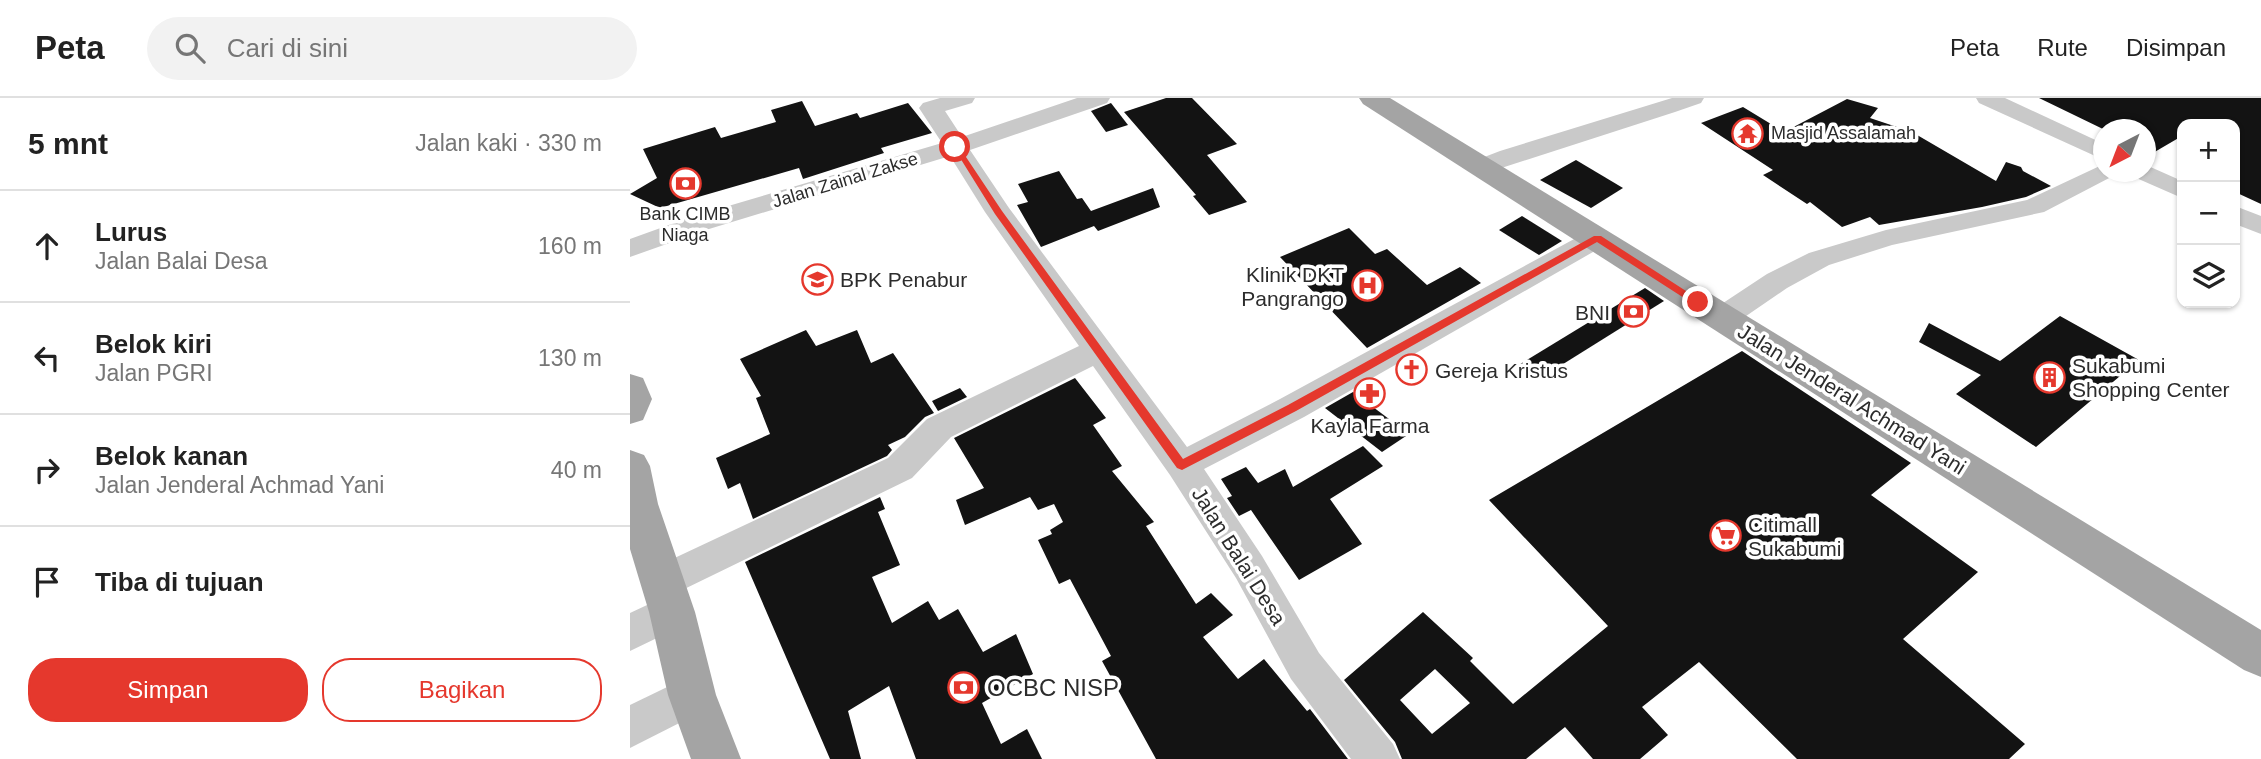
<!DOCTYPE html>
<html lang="id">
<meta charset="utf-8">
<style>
body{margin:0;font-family:Arial,sans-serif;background:#f2f2f2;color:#222}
.controls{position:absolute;right:21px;top:21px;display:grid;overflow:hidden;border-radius:14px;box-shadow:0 2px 5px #0004}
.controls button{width:63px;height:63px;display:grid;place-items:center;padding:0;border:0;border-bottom:2px solid #e0e0e0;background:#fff;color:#222;font:35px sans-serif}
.compass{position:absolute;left:1463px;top:21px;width:63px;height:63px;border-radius:50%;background:#fff;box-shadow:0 2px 5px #0004;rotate:222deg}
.stop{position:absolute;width:21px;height:21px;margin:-16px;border:5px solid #e5382d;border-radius:50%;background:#fff}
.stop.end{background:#e5382d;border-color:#fff;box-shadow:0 2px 7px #0008}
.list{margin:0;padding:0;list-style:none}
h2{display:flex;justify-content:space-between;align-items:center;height:91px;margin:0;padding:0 28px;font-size:30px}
h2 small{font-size:23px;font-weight:400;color:#767676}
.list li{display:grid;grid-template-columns:46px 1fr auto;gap:21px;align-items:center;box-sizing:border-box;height:112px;padding:0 28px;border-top:2px solid #e0e0e0}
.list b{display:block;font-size:26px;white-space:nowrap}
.list p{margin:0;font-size:23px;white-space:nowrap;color:#767676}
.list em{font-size:23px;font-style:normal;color:#767676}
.actions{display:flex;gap:14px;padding:21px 28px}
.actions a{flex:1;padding:16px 0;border:2px solid #e5382d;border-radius:28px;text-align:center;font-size:24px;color:#e5382d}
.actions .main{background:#e5382d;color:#fff}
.icon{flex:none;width:38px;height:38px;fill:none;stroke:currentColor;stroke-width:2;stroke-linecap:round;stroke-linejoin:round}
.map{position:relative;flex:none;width:1631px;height:661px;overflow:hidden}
header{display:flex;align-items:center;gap:42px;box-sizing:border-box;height:98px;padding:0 35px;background:#fff;border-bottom:2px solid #e0e0e0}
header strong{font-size:33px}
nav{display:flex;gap:38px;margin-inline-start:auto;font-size:24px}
.search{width:490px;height:63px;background:#f2f2f2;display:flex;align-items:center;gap:18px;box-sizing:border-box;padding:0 24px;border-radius:38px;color:#767676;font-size:26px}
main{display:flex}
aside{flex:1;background:#fff}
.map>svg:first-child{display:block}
.building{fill:#131313;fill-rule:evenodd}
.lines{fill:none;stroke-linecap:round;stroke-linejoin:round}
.minor{fill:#c9c9c9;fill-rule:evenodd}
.major{fill:#a4a4a4;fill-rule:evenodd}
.route{fill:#e5382d}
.labels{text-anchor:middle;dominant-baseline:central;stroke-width:7;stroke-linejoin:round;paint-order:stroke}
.far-poi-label{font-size:18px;fill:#2c2c2c;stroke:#fff;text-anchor:start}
.far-street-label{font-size:18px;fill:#2c2c2c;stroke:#fff}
.poi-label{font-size:21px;fill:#2c2c2c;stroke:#fff;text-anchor:start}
.street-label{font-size:21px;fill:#2c2c2c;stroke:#fff}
.near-poi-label{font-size:24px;fill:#2c2c2c;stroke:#fff;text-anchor:start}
</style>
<header>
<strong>Peta</strong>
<div class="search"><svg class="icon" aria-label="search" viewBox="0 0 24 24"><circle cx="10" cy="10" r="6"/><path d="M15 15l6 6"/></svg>Cari di sini</div>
<nav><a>Peta</a><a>Rute</a><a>Disimpan</a></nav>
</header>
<main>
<aside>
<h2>5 mnt<small>Jalan kaki · 330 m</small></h2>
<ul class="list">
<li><svg class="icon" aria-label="ahead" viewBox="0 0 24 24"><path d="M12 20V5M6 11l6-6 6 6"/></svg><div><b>Lurus</b><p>Jalan Balai Desa</p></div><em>160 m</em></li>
<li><svg class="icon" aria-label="left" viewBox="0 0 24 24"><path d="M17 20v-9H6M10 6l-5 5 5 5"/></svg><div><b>Belok kiri</b><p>Jalan PGRI</p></div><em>130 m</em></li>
<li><svg class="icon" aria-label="right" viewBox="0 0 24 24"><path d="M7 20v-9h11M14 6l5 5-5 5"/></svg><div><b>Belok kanan</b><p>Jalan Jenderal Achmad Yani</p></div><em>40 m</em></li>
<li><svg class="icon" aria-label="arrive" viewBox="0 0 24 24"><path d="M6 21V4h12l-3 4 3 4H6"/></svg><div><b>Tiba di tujuan</b></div></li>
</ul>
<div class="actions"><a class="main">Simpan</a><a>Bagikan</a></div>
</aside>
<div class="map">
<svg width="1631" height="661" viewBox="0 0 1631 661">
<rect width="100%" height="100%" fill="#fff"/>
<!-- building -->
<g class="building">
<polygon points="536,0 562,0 607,46 577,57 617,104 579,117 563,98 566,97 494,14"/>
<polygon points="1409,0 1631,0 1631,106 1605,94 1605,26 1552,26 1552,38 1516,59 1516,32 1475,32"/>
<polygon points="1217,1 1248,10 1240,20 1282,34 1366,83 1376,64 1391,69 1393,73 1421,88 1396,99 1352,109 1249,127 1240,119 1212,129 1180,104 1177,106 1133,77 1143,72 1071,25 1113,9 1154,34"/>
<polygon points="172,3 185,28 227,15 230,20 278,5 302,35 251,50 254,55 173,81 169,70 30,110 0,96 27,80 13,51 85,29 91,40 146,24 141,12"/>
<polygon points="481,5 498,27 476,34 461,13"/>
<polygon points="946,62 993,90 961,110 910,82"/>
<polygon points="429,73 447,101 452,100 461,113 523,90 530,109 468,133 464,128 411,149 387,107 398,104 388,86"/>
<polygon points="892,118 932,143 909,157 869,132"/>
<polygon points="719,130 745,156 757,151 797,187 830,169 851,185 737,250 650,159"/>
<polygon points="1015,190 1034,203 906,283 887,268"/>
<polygon points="1430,218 1509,262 1406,349 1326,296 1351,277 1289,244 1299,225 1370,263"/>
<polygon points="176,232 186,248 227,232 241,265 263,255 304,315 295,319 275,339 258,347 262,352 257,358 123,421 110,385 98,391 86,360 140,336 126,300 131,298 110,261"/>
<path d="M 1112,253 L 1281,365 L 1241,397 L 1348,474 L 1273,541 L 1395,646 L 1379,661 L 1167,661 L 1069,564 L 1012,609 L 1038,637 L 1010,661 L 963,661 L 935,629 L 896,661 L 772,661 L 765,644 L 714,582 L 793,514 L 843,560 L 840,563 L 883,606 L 978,528 L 859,402 ZM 805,571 L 840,605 L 802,636 L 770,602 Z"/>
<polygon points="445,280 476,320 463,327 492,368 482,373 524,424 516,428 566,506 581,495 603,517 573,539 608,581 634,561 677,613 680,611 718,661 526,661 472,563 481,558 440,481 429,486 408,442 422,436 420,432 433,424 424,406 408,412 400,399 335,427 326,402 354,390 324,340"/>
<polygon points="330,290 337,299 308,313 302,303"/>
<polygon points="723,294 779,336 752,354 695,310"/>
<polygon points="733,348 753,368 700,401 732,446 669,482 621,412 609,418 597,400 602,398 591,381 616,369 628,385 655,371 663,389"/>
<polygon points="250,399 255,411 248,414 270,467 242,479 262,525 298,503 309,522 328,511 353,554 386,536 403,576 352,605 371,646 397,631 412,661 286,661 259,588 218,613 231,661 200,661 115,464"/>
</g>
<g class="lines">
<!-- minor -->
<g class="minor">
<polygon points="310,0 345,0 342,5 315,13 332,39 447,0 480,0 477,5 340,52 379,110 557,349 650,301 957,134 967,132 977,134 981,140 977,146 674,319 574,371 632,458 689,555 763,646 770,661 721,661 661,581 606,480 540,377 463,268 321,339 282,380 42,497 56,502 62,514 56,526 0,553 0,515 32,500 19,496 13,484 19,472 258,360 297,321 449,248 355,114 320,58 79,131 0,159 0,141 61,119 312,45 289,10 293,5"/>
<polygon points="1042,0 1074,0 1071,5 1045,14 862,73 853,75 844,73 841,68 844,63 870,53"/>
<polygon points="1346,0 1375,0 1474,46 1474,62 1349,5"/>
<polygon points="1474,66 1474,74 1486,74 1483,78 1414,114 1262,147 1199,167 1157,190 1103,227 1092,230 1081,227 1077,220 1081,213 1137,176 1179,155 1256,132 1397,102"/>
<polygon points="1516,67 1552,83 1552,100 1504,79 1501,74 1516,74"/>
<polygon points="1605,108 1631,118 1631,136 1605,126"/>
<polygon points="62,577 77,583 83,597 77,611 0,650 0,607"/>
</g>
<!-- major -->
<g class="major">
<polygon points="729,0 760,0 1631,532 1631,579 1614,572 733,6"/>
<polygon points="0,276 13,280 22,301 13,322 0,326"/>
<polygon points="0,352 14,357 20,368 28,406 65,514 86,597 111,661 61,661 38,597 19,514 0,451"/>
</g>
</g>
<!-- route -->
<polygon class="route" points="322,47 328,47 372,113 553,361 658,307 964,138 971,138 1073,204 1065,207 967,144 666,313 552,372 547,370 365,116"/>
<!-- icons -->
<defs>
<symbol id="temple-ring" viewBox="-11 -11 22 22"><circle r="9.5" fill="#fff" stroke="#e5382d" stroke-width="1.5"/><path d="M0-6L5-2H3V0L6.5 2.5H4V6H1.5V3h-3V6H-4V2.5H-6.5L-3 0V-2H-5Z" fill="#e5382d"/></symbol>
<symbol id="bank-ring" viewBox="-11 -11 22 22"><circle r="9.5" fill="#fff" stroke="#e5382d" stroke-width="1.5"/><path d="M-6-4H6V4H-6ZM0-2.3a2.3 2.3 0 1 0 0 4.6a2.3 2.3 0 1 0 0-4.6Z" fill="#e5382d"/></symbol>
<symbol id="school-ring" viewBox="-11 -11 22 22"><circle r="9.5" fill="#fff" stroke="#e5382d" stroke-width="1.5"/><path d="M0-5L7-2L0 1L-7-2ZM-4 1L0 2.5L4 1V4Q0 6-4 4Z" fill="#e5382d"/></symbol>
<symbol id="hospital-ring" viewBox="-11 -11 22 22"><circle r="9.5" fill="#fff" stroke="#e5382d" stroke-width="1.5"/><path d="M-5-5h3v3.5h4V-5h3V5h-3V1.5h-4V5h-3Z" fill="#e5382d"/></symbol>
<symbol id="church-ring" viewBox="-11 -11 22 22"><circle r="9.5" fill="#fff" stroke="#e5382d" stroke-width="1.5"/><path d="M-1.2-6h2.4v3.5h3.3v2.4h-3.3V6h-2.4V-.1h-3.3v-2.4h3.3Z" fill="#e5382d"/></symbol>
<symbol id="building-ring" viewBox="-11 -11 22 22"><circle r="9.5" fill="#fff" stroke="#e5382d" stroke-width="1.5"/><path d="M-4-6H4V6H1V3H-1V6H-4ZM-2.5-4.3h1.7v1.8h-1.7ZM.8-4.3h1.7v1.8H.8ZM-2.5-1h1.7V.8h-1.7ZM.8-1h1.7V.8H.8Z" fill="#e5382d"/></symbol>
<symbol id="pharmacy-ring" viewBox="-11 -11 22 22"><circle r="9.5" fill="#fff" stroke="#e5382d" stroke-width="1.5"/><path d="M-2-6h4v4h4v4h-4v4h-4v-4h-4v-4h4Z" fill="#e5382d"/></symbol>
<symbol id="supermarket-ring" viewBox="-11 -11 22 22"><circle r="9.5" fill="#fff" stroke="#e5382d" stroke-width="1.5"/><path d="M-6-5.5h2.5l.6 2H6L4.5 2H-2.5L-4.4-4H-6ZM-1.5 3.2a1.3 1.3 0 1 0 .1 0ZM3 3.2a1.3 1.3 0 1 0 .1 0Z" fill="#e5382d"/></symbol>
</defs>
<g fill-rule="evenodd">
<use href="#temple-ring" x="1100" y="18" width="35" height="35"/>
<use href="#bank-ring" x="38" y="68" width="35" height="35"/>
<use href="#school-ring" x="170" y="164" width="35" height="35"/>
<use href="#hospital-ring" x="720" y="170" width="35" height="35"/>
<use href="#bank-ring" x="986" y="196" width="35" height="35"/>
<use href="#church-ring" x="764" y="254" width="35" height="35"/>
<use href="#building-ring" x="1402" y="262" width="35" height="35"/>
<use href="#pharmacy-ring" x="722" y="278" width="35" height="35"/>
<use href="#supermarket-ring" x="1078" y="420" width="35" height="35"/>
<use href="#bank-ring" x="316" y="572" width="35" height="35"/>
</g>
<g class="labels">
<!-- far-poi labels -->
<g class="far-poi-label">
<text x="1141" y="35">Masjid Assalamah</text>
<text x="55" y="116" text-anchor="middle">Bank CIMB<tspan x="55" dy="21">Niaga</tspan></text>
</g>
<!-- far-street labels -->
<g class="far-street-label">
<text transform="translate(215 82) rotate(-17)">Jalan Zainal Zakse</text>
</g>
<!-- poi labels -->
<g class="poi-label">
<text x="714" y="176" text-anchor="end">Klinik DKT<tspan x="714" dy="24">Pangrango</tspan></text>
<text x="210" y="181">BPK Penabur</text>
<text x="980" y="214" text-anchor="end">BNI</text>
<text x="1442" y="267">Sukabumi<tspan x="1442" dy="24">Shopping Center</tspan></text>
<text x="805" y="272">Gereja Kristus</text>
<text x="740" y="327" text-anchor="middle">Kayla Farma</text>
<text x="1118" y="426">Citimall<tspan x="1118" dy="24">Sukabumi</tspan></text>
</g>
<!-- street labels -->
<g class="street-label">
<text transform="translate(1222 301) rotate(32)">Jalan Jenderal Achmad Yani</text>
<text transform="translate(609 458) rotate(58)">Jalan Balai Desa</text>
</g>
<!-- near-poi labels -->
<g class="near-poi-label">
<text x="357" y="589">OCBC NISP</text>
</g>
</g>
</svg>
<div class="controls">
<button>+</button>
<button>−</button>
<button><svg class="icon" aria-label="layers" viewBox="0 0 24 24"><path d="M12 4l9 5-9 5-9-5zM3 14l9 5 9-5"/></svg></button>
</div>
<svg class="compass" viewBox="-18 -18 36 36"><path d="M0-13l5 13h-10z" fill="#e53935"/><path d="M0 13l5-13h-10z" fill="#767676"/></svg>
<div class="stop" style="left:325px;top:49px"></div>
<div class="stop end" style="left:1068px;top:204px"></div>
</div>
</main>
